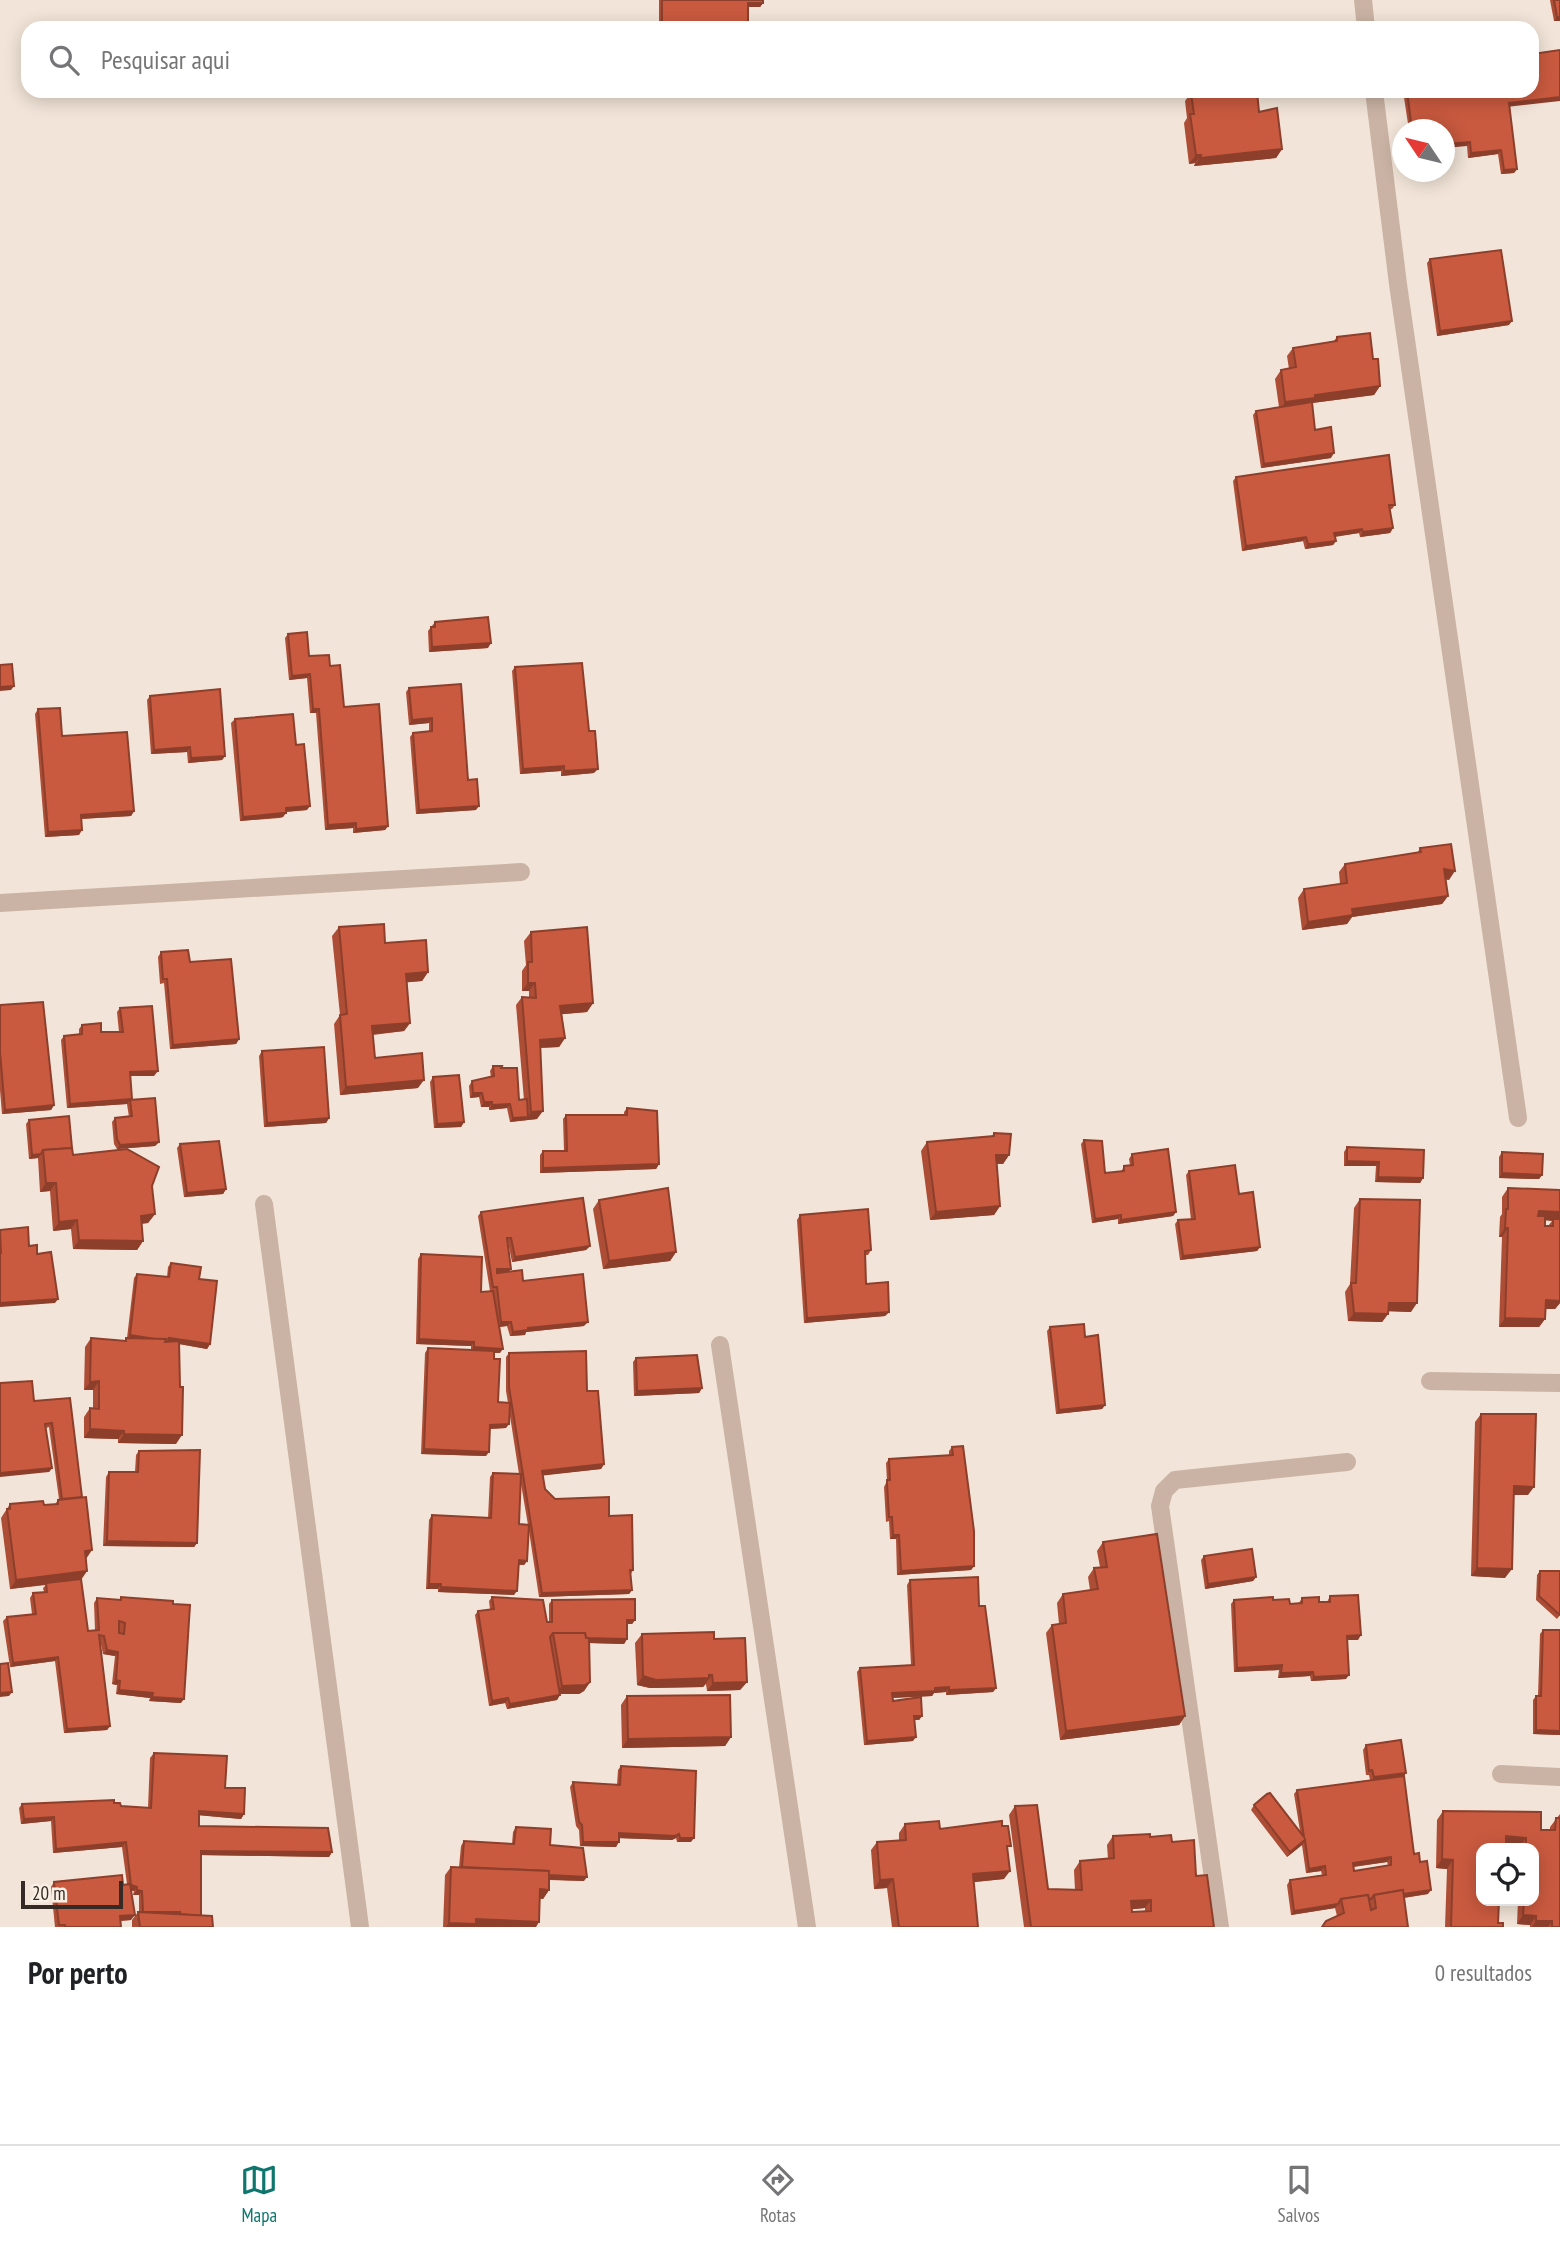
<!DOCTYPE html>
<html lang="pt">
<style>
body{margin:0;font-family:"PT Sans Narrow",sans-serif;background:#f6f6f6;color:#202124}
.controls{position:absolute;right:21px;bottom:21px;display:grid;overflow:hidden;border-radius:14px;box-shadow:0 4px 18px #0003}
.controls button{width:63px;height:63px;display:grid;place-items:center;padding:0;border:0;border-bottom:2px solid #e0e0e0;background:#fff;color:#202124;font:35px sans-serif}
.compass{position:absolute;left:1392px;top:119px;width:63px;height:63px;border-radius:50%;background:#fff;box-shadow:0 4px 18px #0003;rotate:305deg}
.scale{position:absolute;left:21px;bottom:18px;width:102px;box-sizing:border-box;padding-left:7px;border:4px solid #352a26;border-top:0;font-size:19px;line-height:24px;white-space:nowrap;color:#352a26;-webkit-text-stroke:5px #f9efe4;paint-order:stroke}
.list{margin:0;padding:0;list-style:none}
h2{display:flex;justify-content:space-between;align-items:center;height:91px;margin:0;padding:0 28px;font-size:30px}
h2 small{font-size:23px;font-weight:400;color:#757577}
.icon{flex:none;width:38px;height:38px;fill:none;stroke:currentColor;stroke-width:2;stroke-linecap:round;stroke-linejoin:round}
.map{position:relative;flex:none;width:1560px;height:1927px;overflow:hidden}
.search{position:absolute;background:#fff;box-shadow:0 4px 18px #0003;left:21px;right:21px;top:21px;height:77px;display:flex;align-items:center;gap:18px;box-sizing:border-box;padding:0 24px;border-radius:21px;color:#757577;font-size:26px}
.sheet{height:217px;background:#fff}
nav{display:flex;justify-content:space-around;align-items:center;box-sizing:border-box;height:98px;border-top:2px solid #e0e0e0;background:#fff;font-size:19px;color:#757577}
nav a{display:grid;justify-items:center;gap:4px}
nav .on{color:#0f766e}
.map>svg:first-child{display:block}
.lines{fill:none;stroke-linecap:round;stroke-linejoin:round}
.minor{stroke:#cab3a4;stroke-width:18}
.wall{fill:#ad4d36;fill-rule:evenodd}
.shaded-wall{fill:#8d3f2c}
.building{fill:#c95a3f;stroke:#8d3f2c;stroke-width:2;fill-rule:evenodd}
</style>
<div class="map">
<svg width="1560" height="1927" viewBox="0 0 1560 1927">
<rect width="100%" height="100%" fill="#f2e4d8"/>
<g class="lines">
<!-- minor -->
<g class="minor">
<polyline points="1363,0 1366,28"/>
<polyline points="1374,91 1398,284 1518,1118"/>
<polyline points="0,903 521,872"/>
<polyline points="264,1204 360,1927"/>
<polyline points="720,1345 807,1927"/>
<polyline points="1430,1381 1560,1383"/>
<polyline points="1501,1774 1560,1777"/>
<polyline points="1220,1927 1160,1506 1164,1491 1175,1480 1347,1462"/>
</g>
</g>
<!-- wall -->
<g class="wall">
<polygon points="659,0 763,0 763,3 760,7 748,7 748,28 659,28"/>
<polygon points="1550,0 1560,0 1560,21 1554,21"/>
<polygon points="1209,91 1265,91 1261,96 1257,96 1259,112 1282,149 1276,158 1194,166 1195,163 1189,164 1184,123 1187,118 1185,101 1191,93 1209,93"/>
<polygon points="1403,91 1532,91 1509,107 1517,169 1514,173 1501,174 1498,154 1468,158 1467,146 1445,130 1409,130"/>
<polygon points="1430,259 1509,325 1437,336 1427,263"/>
<polygon points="1337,337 1373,359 1380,386 1374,395 1312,403 1315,430 1331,458 1261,468 1253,415 1256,411 1279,407 1275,379 1281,370 1289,369 1287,356 1293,348 1333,342"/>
<polygon points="1236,477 1395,505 1392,509 1390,509 1393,528 1390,533 1360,537 1359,533 1335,537 1336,541 1333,545 1305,549 1303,541 1242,551 1233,481"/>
<polygon points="435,622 488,648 429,652 428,631"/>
<polygon points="288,634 309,656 330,666 344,707 388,826 385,830 353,833 353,828 325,830 316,713 310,713 307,678 289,680 285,638"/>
<polygon points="515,667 589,731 594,773 561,776 561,771 520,774 512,671"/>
<polygon points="461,684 468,780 476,810 416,814 410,737 413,733 429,732 429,723 409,725 406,692 409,688"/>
<polygon points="150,696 225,756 222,760 188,763 187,752 151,754 147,700"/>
<polygon points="38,709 134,811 131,816 81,819 79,835 45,837 35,714"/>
<polygon points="235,719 296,745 307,810 286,812 283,817 280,818 240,821 231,723"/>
<polygon points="1420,848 1449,880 1445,879 1448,896 1442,904 1352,917 1347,924 1302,930 1298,898 1304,889 1340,884 1339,872 1345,864 1418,852"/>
<polygon points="339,927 385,943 428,972 422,981 407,982 410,1023 404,1031 373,1035 375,1058 418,1088 340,1095 334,1024 340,1015 332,936"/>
<polygon points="531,932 593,1003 587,1012 562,1014 565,1038 559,1047 540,1048 537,1119 510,1122 507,1108 489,1110 489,1107 481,1107 479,1097 470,1098 469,1086 472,1081 491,1077 490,1071 493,1066 501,1068 519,1100 524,1100 516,1005 522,997 529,997 529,991 522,991 522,971 526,965 524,941"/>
<polygon points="161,952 190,962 239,1039 236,1044 170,1049 164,983 160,984 158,957"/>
<polygon points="0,1005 54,1105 51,1110 2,1114 0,1090"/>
<polygon points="120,1008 154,1076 130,1076 132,1100 159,1142 155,1146 117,1149 114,1144 112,1122 115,1118 129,1117 127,1104 67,1108 61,1040 64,1036 79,1035 79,1029 82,1025 101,1032 119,1032 117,1012"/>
<polygon points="262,1051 329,1118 326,1123 264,1127 259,1056"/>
<polygon points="433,1077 464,1122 461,1127 434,1128 430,1082"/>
<polygon points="627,1108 659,1164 656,1169 540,1173 540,1155 543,1151 564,1151 563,1119 566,1115 624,1115 624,1112"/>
<polygon points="29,1120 72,1148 73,1155 152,1186 155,1214 148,1223 141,1224 143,1241 137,1250 73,1249 71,1229 53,1231 50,1191 40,1192 38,1158 29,1159 26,1124"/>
<polygon points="994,1133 1009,1155 1003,1164 997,1164 1000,1206 994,1215 930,1220 921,1151 927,1142 991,1137"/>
<polygon points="1084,1140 1105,1173 1121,1172 1124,1166 1130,1165 1129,1159 1132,1154 1176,1212 1173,1216 1118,1224 1118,1219 1092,1223 1081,1144"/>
<polygon points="180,1144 226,1189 223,1194 184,1197 177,1148"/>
<polygon points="1347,1147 1423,1178 1420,1183 1375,1182 1376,1166 1344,1166 1344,1152"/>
<polygon points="1502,1152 1542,1175 1539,1179 1499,1178 1499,1157"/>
<polygon points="1189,1171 1239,1194 1260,1247 1257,1251 1180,1260 1175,1224 1178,1220 1191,1220 1186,1175"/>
<path d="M 1508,1188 L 1560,1190 L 1560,1303 L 1555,1309 L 1545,1309 L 1545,1319 L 1539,1327 L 1499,1327 L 1502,1237 L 1499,1237 L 1500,1217 L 1502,1214 L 1502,1197 ZM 1545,1220 L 1547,1220 L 1552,1221 L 1548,1226 L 1545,1226 Z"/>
<polygon points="1360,1199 1411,1312 1388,1311 1388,1314 1382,1322 1348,1321 1345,1292 1350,1284 1354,1208"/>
<polygon points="599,1200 676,1252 670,1261 603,1269 593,1209"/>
<path d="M 481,1212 L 590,1246 L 586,1250 L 512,1262 L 508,1242 L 507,1242 L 509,1272 L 584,1326 L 526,1332 L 525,1335 L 510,1336 L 507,1326 L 499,1327 L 500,1353 L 494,1353 L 498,1402 L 508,1403 L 506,1391 L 506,1357 L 509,1353 L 587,1391 L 604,1464 L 601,1469 L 543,1475 L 545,1489 L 555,1499 L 609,1516 L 633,1570 L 631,1574 L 632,1590 L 629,1594 L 539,1597 L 529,1531 L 527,1561 L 524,1565 L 518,1565 L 514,1595 L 438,1592 L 438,1589 L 426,1589 L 429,1520 L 432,1515 L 488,1518 L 490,1477 L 493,1473 L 519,1474 L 510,1416 L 506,1428 L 490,1429 L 486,1456 L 421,1454 L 425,1353 L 428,1348 L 471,1350 L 471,1346 L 416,1344 L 418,1259 L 421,1254 L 481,1292 L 490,1291 L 478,1216 ZM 521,1484 L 528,1525 L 519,1524 Z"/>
<polygon points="800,1215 871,1250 868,1255 865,1255 866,1284 889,1312 885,1316 804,1323 797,1220"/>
<polygon points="171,1263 199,1279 210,1344 207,1349 179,1344 176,1444 118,1443 118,1439 84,1438 84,1417 90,1408 93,1409 93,1390 84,1390 85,1347 91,1338 124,1341 127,1338 134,1278 137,1274 167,1277 168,1267"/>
<polygon points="1050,1327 1085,1337 1105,1405 1102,1409 1056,1414 1047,1331"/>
<polygon points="636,1358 702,1388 699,1393 634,1396 633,1362"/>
<polygon points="70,1398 86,1559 87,1571 81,1579 88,1631 95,1630 94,1603 97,1598 119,1600 121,1597 181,1703 149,1701 150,1698 116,1694 117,1685 112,1684 115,1656 103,1654 100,1640 110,1726 107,1730 64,1733 55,1661 10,1667 3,1621 7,1617 32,1614 30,1598 33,1593 44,1592 43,1588 46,1585 10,1589 1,1518 10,1504 44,1505 55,1504 59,1499 49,1427 46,1428 52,1468 49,1472 34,1401"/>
<polygon points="1481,1414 1528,1495 1514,1495 1505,1578 1471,1576 1475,1422"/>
<polygon points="952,1447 974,1566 971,1570 897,1575 896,1539 890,1539 889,1521 886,1522 884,1487 887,1481 886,1463 889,1459 949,1456 949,1451"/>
<polygon points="139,1451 197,1543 194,1547 103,1546 106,1477 109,1472 135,1472 136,1455"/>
<polygon points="1103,1542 1185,1716 1179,1725 1060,1740 1046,1633 1052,1625 1059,1624 1057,1603 1063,1594 1090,1590 1088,1577 1094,1568 1100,1567 1097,1551"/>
<polygon points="1204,1556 1256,1577 1253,1581 1205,1589 1201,1560"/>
<polygon points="1540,1571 1560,1615 1557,1619 1536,1600 1537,1575"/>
<polygon points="910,1580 979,1606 996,1688 993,1692 946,1695 946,1692 934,1693 932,1696 892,1698 893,1701 922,1716 919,1720 914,1720 913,1741 864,1745 857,1672 860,1668 911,1665 907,1585"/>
<polygon points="1330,1596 1358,1640 1347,1640 1346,1679 1311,1681 1310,1676 1278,1678 1279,1670 1234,1672 1231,1604 1234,1600 1273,1600 1290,1604 1299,1603 1302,1598 1319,1602 1327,1602"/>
<polygon points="492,1597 547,1622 549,1622 549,1604 552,1600 635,1620 632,1624 627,1624 627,1639 624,1644 589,1643 590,1682 584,1691 579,1694 560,1694 557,1700 507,1709 505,1703 489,1706 475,1615 478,1611 490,1609 489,1601"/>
<polygon points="1543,1630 1560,1630 1560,1735 1533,1734 1533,1700 1536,1696 1538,1696 1540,1634"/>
<polygon points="642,1634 714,1639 747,1682 740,1690 707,1691 706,1684 703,1687 650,1688 637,1685 635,1643"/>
<polygon points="627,1696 731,1737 725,1746 622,1748 621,1705"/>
<path d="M 1366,1745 L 1404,1777 L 1414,1854 L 1420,1862 L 1428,1894 L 1404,1898 L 1408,1927 L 1337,1916 L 1335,1908 L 1291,1915 L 1287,1885 L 1290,1880 L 1322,1875 L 1321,1871 L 1306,1873 L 1302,1845 L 1287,1857 L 1251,1810 L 1254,1805 L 1300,1831 L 1294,1794 L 1297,1790 L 1370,1780 L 1369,1775 L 1366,1775 L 1363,1750 ZM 1387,1862 L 1388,1865 L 1354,1871 L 1354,1867 Z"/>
<polygon points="154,1753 225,1788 244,1814 241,1819 199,1815 199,1826 332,1852 329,1857 201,1855 201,1916 213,1927 132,1927 132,1920 138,1912 139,1912 139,1895 133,1895 134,1891 131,1891 131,1920 120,1921 121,1927 55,1927 51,1887 54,1882 127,1884 122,1847 53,1853 51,1821 21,1824 19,1808 22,1804 114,1803 121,1806 148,1808 150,1758"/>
<polygon points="621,1766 691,1842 677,1842 676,1838 672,1840 619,1838 616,1847 580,1846 579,1830 576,1826 570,1787 573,1782 617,1785 618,1770"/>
<path d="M 1015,1806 L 1048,1889 L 1075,1890 L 1074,1870 L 1080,1861 L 1108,1859 L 1107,1845 L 1113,1836 L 1150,1837 L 1172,1842 L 1196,1876 L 1214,1927 L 1024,1927 L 1009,1815 ZM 1145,1908 L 1145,1911 L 1132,1912 L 1132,1909 Z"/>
<polygon points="1443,1811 1541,1830 1550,1830 1550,1827 1560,1814 1560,1927 1530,1927 1530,1925 1517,1924 1518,1901 1534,1901 1534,1848 1520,1848 1520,1846 1506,1845 1481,1848 1499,1905 1498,1923 1503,1927 1445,1927 1447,1869 1436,1868 1437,1820"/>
<polygon points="905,1824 940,1829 1008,1850 1004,1879 973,1882 978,1927 892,1927 887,1888 874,1889 871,1850 877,1842 899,1840 899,1833"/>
<polygon points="516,1827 550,1845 584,1881 549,1880 549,1890 543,1899 540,1898 536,1927 443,1927 445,1875 451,1867 459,1867 461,1846 464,1841 512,1844 513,1832"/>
</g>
<!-- shaded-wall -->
<g class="shaded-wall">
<polygon points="748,3 763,3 760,7 745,7"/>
<polygon points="1557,17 1560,17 1560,21 1554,21"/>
<polygon points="1254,91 1265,91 1261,96 1250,96"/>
<polygon points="1560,97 1560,101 1506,107 1509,103"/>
<polygon points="1470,142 1467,146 1445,148 1445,144"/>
<polygon points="1282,149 1276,158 1194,166 1200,158"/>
<polygon points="1501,150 1498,154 1468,158 1471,153"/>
<polygon points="1196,155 1201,155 1195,163 1189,164"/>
<polygon points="1517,169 1514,173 1501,174 1504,170"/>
<polygon points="1512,321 1509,325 1437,336 1440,331"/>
<polygon points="1380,386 1374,395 1312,403 1279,411 1285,402 1315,395"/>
<polygon points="1334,453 1331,458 1261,468 1264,464"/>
<polygon points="1393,528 1390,533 1360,537 1363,532"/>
<polygon points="1362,529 1359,533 1331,537 1334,533"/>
<polygon points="1306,537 1303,541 1242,551 1246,546"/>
<polygon points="1336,541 1333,545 1305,549 1308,544"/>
<polygon points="491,643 488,648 429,652 432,647"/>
<polygon points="310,674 307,678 289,680 292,676"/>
<polygon points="14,686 11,690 0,691 0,687"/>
<polygon points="313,709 319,709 316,713 310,713"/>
<polygon points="432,718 429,723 409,725 412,720"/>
<polygon points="190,747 187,752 151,754 154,750"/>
<polygon points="225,756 222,760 188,763 191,758"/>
<polygon points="564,766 561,771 520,774 523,769"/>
<polygon points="598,769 594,773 561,776 564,771"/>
<polygon points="310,806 307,810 283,812 286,808"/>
<polygon points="479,806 476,810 416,814 419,810"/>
<polygon points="134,811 131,816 78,819 81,815"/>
<polygon points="286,813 283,817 240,821 243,817"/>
<polygon points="356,823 353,828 325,830 328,825"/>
<polygon points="388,826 385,830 353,833 356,829"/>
<polygon points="82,830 79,835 45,837 48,832"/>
<polygon points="1444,869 1455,871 1449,880 1438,878"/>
<polygon points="1448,896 1442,904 1352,917 1347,924 1302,930 1308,922 1352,909"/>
<polygon points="428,972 422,981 400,983 406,974"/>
<polygon points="528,983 535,983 529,991 522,991"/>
<polygon points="593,1003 587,1012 554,1015 560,1006"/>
<polygon points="410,1023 404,1031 366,1035 372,1026"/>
<polygon points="565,1038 559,1047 534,1048 540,1040"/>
<polygon points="239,1039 236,1044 170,1049 173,1045"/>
<polygon points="158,1071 154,1076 126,1076 130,1072"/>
<polygon points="424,1080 418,1088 340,1095 346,1087"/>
<polygon points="473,1093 482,1093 479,1097 470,1098"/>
<polygon points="130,1100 127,1104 67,1108 70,1104"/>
<polygon points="484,1102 492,1102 489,1107 481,1107"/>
<polygon points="510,1104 507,1108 489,1110 492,1105"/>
<polygon points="54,1105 51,1110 2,1114 5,1110"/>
<polygon points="543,1111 537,1119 510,1122 513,1118 528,1117 531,1112"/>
<polygon points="329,1118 326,1123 264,1127 267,1123"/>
<polygon points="464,1122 461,1127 434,1128 437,1124"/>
<polygon points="159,1142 155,1146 117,1149 120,1145"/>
<polygon points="41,1154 38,1158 29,1159 32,1155"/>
<polygon points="996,1155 1009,1155 1003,1164 990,1163"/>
<polygon points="1347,1161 1379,1162 1376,1166 1344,1166"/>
<polygon points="659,1164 656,1169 540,1173 543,1168"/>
<polygon points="1502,1173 1542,1175 1539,1179 1499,1178"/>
<polygon points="1378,1177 1423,1178 1420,1183 1375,1182"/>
<polygon points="46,1183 56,1183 50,1191 40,1192"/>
<polygon points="226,1189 223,1194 184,1197 187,1193"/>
<polygon points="1000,1206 994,1215 930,1220 936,1212"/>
<polygon points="1539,1211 1560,1212 1560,1220 1559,1221 1533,1220"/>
<polygon points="1176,1212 1173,1216 1118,1224 1121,1220"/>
<polygon points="155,1214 148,1223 134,1224 141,1216"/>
<polygon points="1121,1215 1118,1219 1092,1223 1095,1219"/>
<polygon points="77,1220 71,1229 53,1231 59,1222"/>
<polygon points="1505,1228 1508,1228 1502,1237 1499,1237"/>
<polygon points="79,1240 143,1241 137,1250 73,1249"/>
<polygon points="590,1246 586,1250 512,1262 515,1257"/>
<polygon points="1260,1247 1257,1251 1180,1260 1183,1256"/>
<polygon points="676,1252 670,1261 603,1269 609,1261"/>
<polygon points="497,1269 511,1269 508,1273 494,1274"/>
<polygon points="1560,1297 1560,1303 1555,1309 1539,1309 1546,1300"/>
<polygon points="58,1299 55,1303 0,1307 0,1303"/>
<polygon points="1389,1303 1417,1303 1411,1312 1382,1311"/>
<polygon points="889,1312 885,1316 804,1323 807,1318"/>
<polygon points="1354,1313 1388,1314 1382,1322 1348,1321"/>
<polygon points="1505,1318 1545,1319 1539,1327 1499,1327"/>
<polygon points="501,1322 511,1322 507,1326 498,1327"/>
<polygon points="588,1322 584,1326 526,1332 525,1335 510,1336 513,1332 528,1328"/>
<polygon points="130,1335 169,1338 210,1344 207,1349 168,1342 127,1339"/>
<polygon points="419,1339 474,1342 471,1346 416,1344"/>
<polygon points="474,1347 503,1349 500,1353 471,1351"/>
<polygon points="99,1381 93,1390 84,1390 90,1382"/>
<polygon points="702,1388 699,1393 634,1396 637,1391"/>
<polygon points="1105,1405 1102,1409 1056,1414 1059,1410"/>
<polygon points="509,1424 506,1428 487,1429 490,1425"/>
<polygon points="90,1429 124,1431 118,1439 84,1438"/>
<polygon points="124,1434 182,1435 176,1444 118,1443"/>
<polygon points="424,1449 489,1452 486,1456 421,1454"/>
<polygon points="604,1464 601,1469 539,1476 542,1471"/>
<polygon points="52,1468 49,1472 0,1477 0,1473"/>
<polygon points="1514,1486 1534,1487 1528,1495 1508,1495"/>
<polygon points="893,1535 899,1535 896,1539 890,1539"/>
<polygon points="107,1541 197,1543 194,1547 103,1546"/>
<polygon points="92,1550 86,1559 78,1560 85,1551"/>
<polygon points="519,1560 527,1561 524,1565 516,1564"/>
<polygon points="974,1566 971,1570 897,1575 901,1571"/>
<polygon points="1477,1568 1512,1569 1505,1578 1471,1576"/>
<polygon points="87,1571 81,1580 10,1589 16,1580"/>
<polygon points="1256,1577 1253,1581 1205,1589 1208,1584"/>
<polygon points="429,1584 441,1584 438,1589 426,1589"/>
<polygon points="441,1587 517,1591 514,1595 438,1592"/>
<polygon points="632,1590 629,1594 539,1597 542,1593"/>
<polygon points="627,1620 635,1620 632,1624 624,1624"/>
<polygon points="1361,1635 1358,1640 1344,1640 1347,1636"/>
<polygon points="554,1638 627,1639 624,1644 554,1642"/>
<polygon points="107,1650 118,1652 115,1656 103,1654"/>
<polygon points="58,1657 55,1661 10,1667 13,1663"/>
<polygon points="1282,1665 1279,1670 1234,1672 1237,1668"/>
<polygon points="1313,1672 1310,1676 1278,1678 1281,1673"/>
<polygon points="712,1675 703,1687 650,1688 637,1685 643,1676"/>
<polygon points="1349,1675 1346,1679 1311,1681 1314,1677"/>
<polygon points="116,1680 120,1681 117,1685 112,1684"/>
<polygon points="590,1682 584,1691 579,1694 556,1694 562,1686"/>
<polygon points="747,1682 740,1690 707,1691 713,1683"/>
<polygon points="949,1687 946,1692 934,1693 932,1696 889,1698 892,1693"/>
<polygon points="996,1688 993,1692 946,1695 949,1690"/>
<polygon points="119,1690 153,1693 150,1698 116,1694"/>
<polygon points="12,1692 9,1696 0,1697 0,1693"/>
<polygon points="560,1695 557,1700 507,1709 510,1704"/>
<polygon points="152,1697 184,1699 181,1703 149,1701"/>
<polygon points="508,1698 505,1703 489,1706 492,1701"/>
<polygon points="914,1716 922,1716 919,1720 911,1720"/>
<polygon points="1185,1716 1179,1725 1060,1740 1066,1731"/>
<polygon points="110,1726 107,1730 64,1733 67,1729"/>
<polygon points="1536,1730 1560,1731 1560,1735 1533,1734"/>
<polygon points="731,1737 725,1746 622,1748 628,1739"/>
<polygon points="916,1737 913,1741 864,1745 867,1741"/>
<polygon points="1406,1773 1403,1778 1371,1782 1374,1777"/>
<polygon points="199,1811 244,1814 241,1819 196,1815"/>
<polygon points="54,1817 51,1821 21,1824 24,1819"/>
<polygon points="619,1833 679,1834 676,1838 672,1840 616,1838"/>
<polygon points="1506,1836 1526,1838 1520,1846 1500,1845"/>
<polygon points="680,1838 694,1838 691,1842 677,1842"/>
<polygon points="1305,1840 1302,1845 1287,1857 1290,1852"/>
<polygon points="126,1842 122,1847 53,1853 56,1849"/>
<polygon points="583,1842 619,1842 616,1847 580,1846"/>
<polygon points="201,1851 332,1852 329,1857 198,1855"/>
<polygon points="1391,1857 1387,1862 1350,1867 1353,1863"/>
<polygon points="1442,1859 1453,1860 1447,1869 1436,1868"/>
<polygon points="1325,1866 1321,1871 1306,1873 1309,1869"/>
<polygon points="461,1871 587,1877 584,1881 458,1876"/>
<polygon points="1010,1871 1004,1879 966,1883 973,1874"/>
<polygon points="893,1879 887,1888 874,1889 880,1880"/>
<polygon points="131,1885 137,1887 134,1891 128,1890"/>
<polygon points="540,1889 549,1890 543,1899 534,1898"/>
<polygon points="137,1890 142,1891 139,1895 133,1895"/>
<polygon points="1431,1890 1428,1894 1375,1902 1374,1898"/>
<polygon points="1151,1900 1145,1908 1125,1910 1131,1901"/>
<polygon points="1338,1904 1335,1908 1291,1915 1294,1911"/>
<polygon points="135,1915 131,1920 117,1921 120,1916"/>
<polygon points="1523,1915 1536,1916 1530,1925 1517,1924"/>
<polygon points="476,1919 539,1922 536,1927 446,1927 449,1923"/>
<polygon points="1536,1921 1552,1921 1548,1927 1532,1927"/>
</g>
<!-- building -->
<g class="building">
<polygon points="662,0 763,0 763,3 748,3 748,28 662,28"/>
<polygon points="1554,0 1560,0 1560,17 1557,17"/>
<polygon points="1560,50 1560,97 1509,103 1517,169 1504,170 1501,150 1471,153 1470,142 1445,144 1445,130 1412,130 1407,91 1532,91 1532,54"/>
<polygon points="1216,91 1257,91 1259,112 1277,108 1282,149 1200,158 1201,155 1196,155 1190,114 1194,114 1191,93 1217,94"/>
<polygon points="1501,250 1512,321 1440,331 1430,259"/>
<polygon points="1370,333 1373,359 1378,359 1380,386 1315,395 1315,398 1285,402 1281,370 1296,367 1293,348 1337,341 1337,337"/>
<polygon points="1312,402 1315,430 1331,427 1334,453 1264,464 1256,411"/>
<polygon points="1389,455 1395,505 1389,505 1393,528 1363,532 1362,529 1334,533 1336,541 1312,544 1308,544 1306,537 1246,546 1236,477"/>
<polygon points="488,617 491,643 432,647 431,627 435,627 435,622"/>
<polygon points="307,632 309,656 329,655 330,666 340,665 344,707 379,704 388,826 356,829 356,823 328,825 319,709 313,709 310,674 292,676 288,634"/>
<polygon points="582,663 589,731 595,731 598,769 564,771 564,766 523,769 515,667"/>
<polygon points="12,664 14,686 0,687 0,665"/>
<polygon points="461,684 468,780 477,779 479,806 419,810 413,733 432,731 432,718 412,720 409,688"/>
<polygon points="220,689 225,756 191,758 190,747 154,750 150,696"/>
<polygon points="60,708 62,736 127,732 134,811 81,815 82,830 48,832 38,709"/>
<polygon points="293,714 296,745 304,744 310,806 286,808 286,813 283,813 243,817 235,719"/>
<polygon points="1451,844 1455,871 1444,869 1448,896 1352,909 1353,915 1308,922 1304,889 1347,883 1345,864 1421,852 1420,848"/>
<polygon points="384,924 385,943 426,940 428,972 406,974 410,1023 372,1026 375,1058 422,1053 424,1080 346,1087 340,1015 347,1014 339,927"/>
<polygon points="587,927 593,1003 560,1006 565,1038 540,1040 543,1111 531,1112 522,997 536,998 535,983 528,983 528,962 532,962 531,932"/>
<polygon points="188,950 190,962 231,959 239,1039 173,1045 167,979 163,979 161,952"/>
<polygon points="43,1002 54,1105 5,1110 0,1052 0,1005"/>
<polygon points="152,1006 158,1071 130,1072 132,1099 70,1104 64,1036 82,1034 82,1025 101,1023 101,1032 123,1032 120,1008"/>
<polygon points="324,1047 329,1118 267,1123 262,1051"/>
<polygon points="493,1066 502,1066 501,1068 517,1068 519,1100 527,1099 528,1117 513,1118 510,1104 492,1105 492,1102 484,1102 482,1093 473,1093 472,1081 494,1076"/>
<polygon points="459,1075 464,1122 437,1124 433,1077"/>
<polygon points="155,1098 159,1142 120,1145 117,1139 115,1118 132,1116 130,1100"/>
<polygon points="627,1108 657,1111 659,1164 543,1168 543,1151 567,1151 566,1115 627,1115"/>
<polygon points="69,1116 72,1148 43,1150 41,1154 32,1155 29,1120"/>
<polygon points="994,1133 1011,1134 1009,1155 996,1155 1000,1206 936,1212 927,1142 994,1136"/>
<polygon points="1084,1140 1102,1141 1105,1173 1124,1171 1124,1166 1133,1165 1132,1154 1168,1149 1176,1212 1121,1220 1121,1215 1095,1219"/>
<polygon points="219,1141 226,1189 187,1193 180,1144"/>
<polygon points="1347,1147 1424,1150 1423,1178 1378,1177 1379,1162 1347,1161"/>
<polygon points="72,1148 73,1155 127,1149 159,1167 152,1186 155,1214 141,1216 143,1241 79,1240 77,1220 59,1222 56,1183 46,1183 43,1150"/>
<polygon points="1502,1152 1543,1154 1542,1175 1502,1173"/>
<polygon points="1235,1165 1239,1194 1253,1192 1260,1247 1183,1256 1178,1220 1195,1219 1189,1171"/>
<polygon points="668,1188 676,1252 609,1261 599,1200"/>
<polygon points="1508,1188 1560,1190 1560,1212 1539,1211 1538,1216 1545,1216 1545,1226 1553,1226 1553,1219 1560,1219 1560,1301 1546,1300 1545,1319 1505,1318 1508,1228 1505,1228 1506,1209 1508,1209"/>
<polygon points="583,1198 590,1246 515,1257 511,1238 507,1238 511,1269 497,1269 497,1273 522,1270 523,1281 583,1274 588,1322 528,1328 528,1330 513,1332 511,1322 501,1322 497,1287 493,1287 481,1212"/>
<polygon points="1360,1199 1420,1200 1417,1303 1389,1303 1388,1314 1354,1313 1351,1283 1356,1283"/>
<polygon points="868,1209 871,1250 865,1251 866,1284 888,1282 889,1312 807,1318 800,1215"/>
<polygon points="28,1227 29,1246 37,1245 37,1254 51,1252 58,1299 0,1303 0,1253 1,1253 0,1230"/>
<polygon points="421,1254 482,1257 481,1292 493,1291 503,1349 474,1347 474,1342 419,1339"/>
<polygon points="171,1263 201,1267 199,1279 217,1281 210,1344 169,1338 169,1341 165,1340 166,1339 155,1339 130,1335 137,1274 169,1277"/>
<polygon points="1084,1324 1085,1337 1098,1335 1105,1405 1059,1410 1050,1327"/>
<polygon points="91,1338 126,1341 126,1338 166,1339 165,1342 179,1341 180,1387 183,1387 182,1435 124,1434 124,1431 90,1429 90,1408 99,1409 99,1381 90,1382"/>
<polygon points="428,1348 494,1351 494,1359 500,1359 498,1402 510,1403 509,1424 490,1425 489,1452 424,1449"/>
<polygon points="586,1351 587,1391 598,1391 604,1464 542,1471 545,1489 555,1499 609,1497 609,1516 632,1515 633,1570 630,1570 632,1590 542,1593 509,1387 509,1353"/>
<polygon points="697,1355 702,1388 637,1391 636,1358"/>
<polygon points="32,1381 34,1401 70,1398 82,1497 62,1499 52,1423 45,1424 52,1468 0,1473 0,1383"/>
<polygon points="1481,1414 1536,1414 1534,1487 1514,1486 1512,1569 1477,1568"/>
<polygon points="963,1446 974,1531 974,1566 901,1571 899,1535 893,1535 892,1517 889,1517 887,1483 887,1480 890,1480 889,1459 953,1455 952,1447"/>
<polygon points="200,1450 197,1543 107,1541 109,1472 138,1472 139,1451"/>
<polygon points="493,1473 521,1474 519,1524 529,1525 527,1561 519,1560 517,1591 441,1587 441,1584 429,1584 432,1515 491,1518"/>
<polygon points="86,1497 92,1550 85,1551 87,1571 16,1580 7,1509 10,1509 10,1504 43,1501 44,1505 58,1504 58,1500"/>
<polygon points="1157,1534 1185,1716 1066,1731 1052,1625 1066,1623 1063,1594 1098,1589 1094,1568 1107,1567 1103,1542"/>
<polygon points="1252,1549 1256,1577 1208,1584 1204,1556"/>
<polygon points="1540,1571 1560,1571 1560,1615 1539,1596"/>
<polygon points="978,1577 979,1606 985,1606 996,1688 949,1690 949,1687 935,1688 935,1691 892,1693 893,1701 921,1697 922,1716 914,1716 916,1737 867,1741 860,1668 914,1665 910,1580"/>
<path d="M 81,1579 L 88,1631 L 99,1630 L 97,1598 L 121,1600 L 121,1597 L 173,1601 L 173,1604 L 190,1605 L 184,1699 L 152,1697 L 153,1693 L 119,1690 L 120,1681 L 116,1680 L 118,1652 L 107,1650 L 104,1636 L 99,1635 L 110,1726 L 67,1729 L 58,1657 L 13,1663 L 7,1617 L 36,1614 L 33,1593 L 47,1592 L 46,1583 ZM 119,1621 L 125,1623 L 124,1634 L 119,1633 Z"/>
<polygon points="1358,1595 1361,1635 1347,1636 1349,1675 1314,1677 1313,1672 1281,1673 1282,1665 1237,1668 1234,1600 1273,1597 1273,1600 1289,1599 1290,1604 1302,1603 1302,1598 1319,1597 1319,1602 1330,1602 1330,1596"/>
<polygon points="492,1597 543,1600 547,1622 552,1622 552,1600 635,1599 635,1620 627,1620 627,1639 586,1638 585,1633 553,1633 550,1637 560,1695 510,1704 508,1698 492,1701 478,1611 494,1609"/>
<polygon points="1543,1630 1560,1630 1560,1731 1536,1730 1536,1696 1541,1696"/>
<polygon points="714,1632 714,1639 745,1638 747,1682 713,1683 712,1675 709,1675 709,1678 656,1680 643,1676 642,1634"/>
<polygon points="553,1633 585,1633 586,1638 589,1638 590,1682 585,1685 562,1686"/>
<polygon points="8,1663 12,1692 0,1693 0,1664"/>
<polygon points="730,1695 731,1737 628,1739 627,1696"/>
<polygon points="1401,1740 1406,1773 1374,1777 1372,1770 1369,1771 1366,1745"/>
<polygon points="154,1753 227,1756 225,1788 245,1788 244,1814 199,1811 199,1826 328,1828 332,1852 201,1851 201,1916 180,1914 180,1912 143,1912 142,1891 137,1890 137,1887 131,1885 126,1842 56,1849 54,1817 24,1819 22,1804 114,1800 114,1803 120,1803 121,1806 151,1808"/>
<polygon points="621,1766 696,1771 694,1838 680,1838 679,1834 675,1836 619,1833 619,1842 583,1842 582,1825 579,1822 573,1782 620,1785"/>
<path d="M 1404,1776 L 1414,1854 L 1419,1853 L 1420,1862 L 1427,1861 L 1431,1890 L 1403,1894 L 1403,1890 L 1374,1895 L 1371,1899 L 1369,1899 L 1368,1895 L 1341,1899 L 1338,1904 L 1294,1911 L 1290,1880 L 1326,1875 L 1325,1866 L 1309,1869 L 1305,1840 L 1290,1852 L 1254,1805 L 1267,1794 L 1270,1793 L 1304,1837 L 1297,1790 ZM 1391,1857 L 1391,1865 L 1354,1871 L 1353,1863 Z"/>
<path d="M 1037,1805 L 1048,1889 L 1082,1890 L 1080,1861 L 1114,1858 L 1113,1836 L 1150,1834 L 1150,1837 L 1171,1835 L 1172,1842 L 1194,1840 L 1196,1876 L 1207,1875 L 1214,1927 L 1031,1927 L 1015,1806 ZM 1151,1900 L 1151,1911 L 1132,1912 L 1131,1901 Z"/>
<polygon points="1443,1811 1541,1812 1541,1830 1555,1830 1556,1818 1560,1818 1560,1927 1552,1927 1552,1921 1536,1921 1536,1916 1523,1915 1524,1901 1534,1901 1534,1848 1526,1848 1526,1838 1506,1836 1506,1848 1481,1848 1481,1901 1499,1901 1498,1923 1503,1923 1503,1927 1451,1927 1453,1860 1442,1859"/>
<polygon points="939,1821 940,1829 1002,1821 1002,1826 1008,1826 1011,1846 1007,1846 1010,1871 973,1874 978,1927 899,1927 893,1879 880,1880 877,1842 906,1840 905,1824"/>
<polygon points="516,1827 551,1829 550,1845 583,1848 587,1877 549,1875 549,1871 462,1867 464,1841 514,1844"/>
<polygon points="451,1867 549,1871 549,1890 540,1889 539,1922 476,1919 476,1924 449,1923"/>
<polygon points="122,1875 123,1885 130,1884 135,1915 120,1916 121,1927 65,1927 65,1925 59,1925 54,1882"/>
<polygon points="1403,1890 1408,1927 1322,1927 1326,1921 1344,1913 1341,1899 1368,1895 1371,1910 1376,1908 1374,1895"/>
<polygon points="138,1912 212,1916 213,1927 140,1927"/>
</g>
</svg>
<div class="controls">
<button><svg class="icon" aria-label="locate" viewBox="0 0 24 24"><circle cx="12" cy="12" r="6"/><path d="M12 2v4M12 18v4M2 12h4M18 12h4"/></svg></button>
</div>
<svg class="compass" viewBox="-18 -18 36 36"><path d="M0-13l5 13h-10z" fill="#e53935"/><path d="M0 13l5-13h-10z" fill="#757577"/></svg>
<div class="scale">20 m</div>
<div class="search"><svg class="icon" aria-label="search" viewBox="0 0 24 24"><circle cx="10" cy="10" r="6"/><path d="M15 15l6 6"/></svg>Pesquisar aqui</div>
</div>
<section class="sheet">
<h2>Por perto<small>0 resultados</small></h2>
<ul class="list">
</ul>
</section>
<nav>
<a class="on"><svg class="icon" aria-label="map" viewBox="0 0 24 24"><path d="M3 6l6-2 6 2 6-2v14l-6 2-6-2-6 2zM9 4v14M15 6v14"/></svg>Mapa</a>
<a><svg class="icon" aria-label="directions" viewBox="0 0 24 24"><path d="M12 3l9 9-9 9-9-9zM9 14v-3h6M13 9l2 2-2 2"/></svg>Rotas</a>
<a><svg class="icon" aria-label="saved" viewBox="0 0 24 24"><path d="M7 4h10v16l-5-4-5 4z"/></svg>Salvos</a>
</nav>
